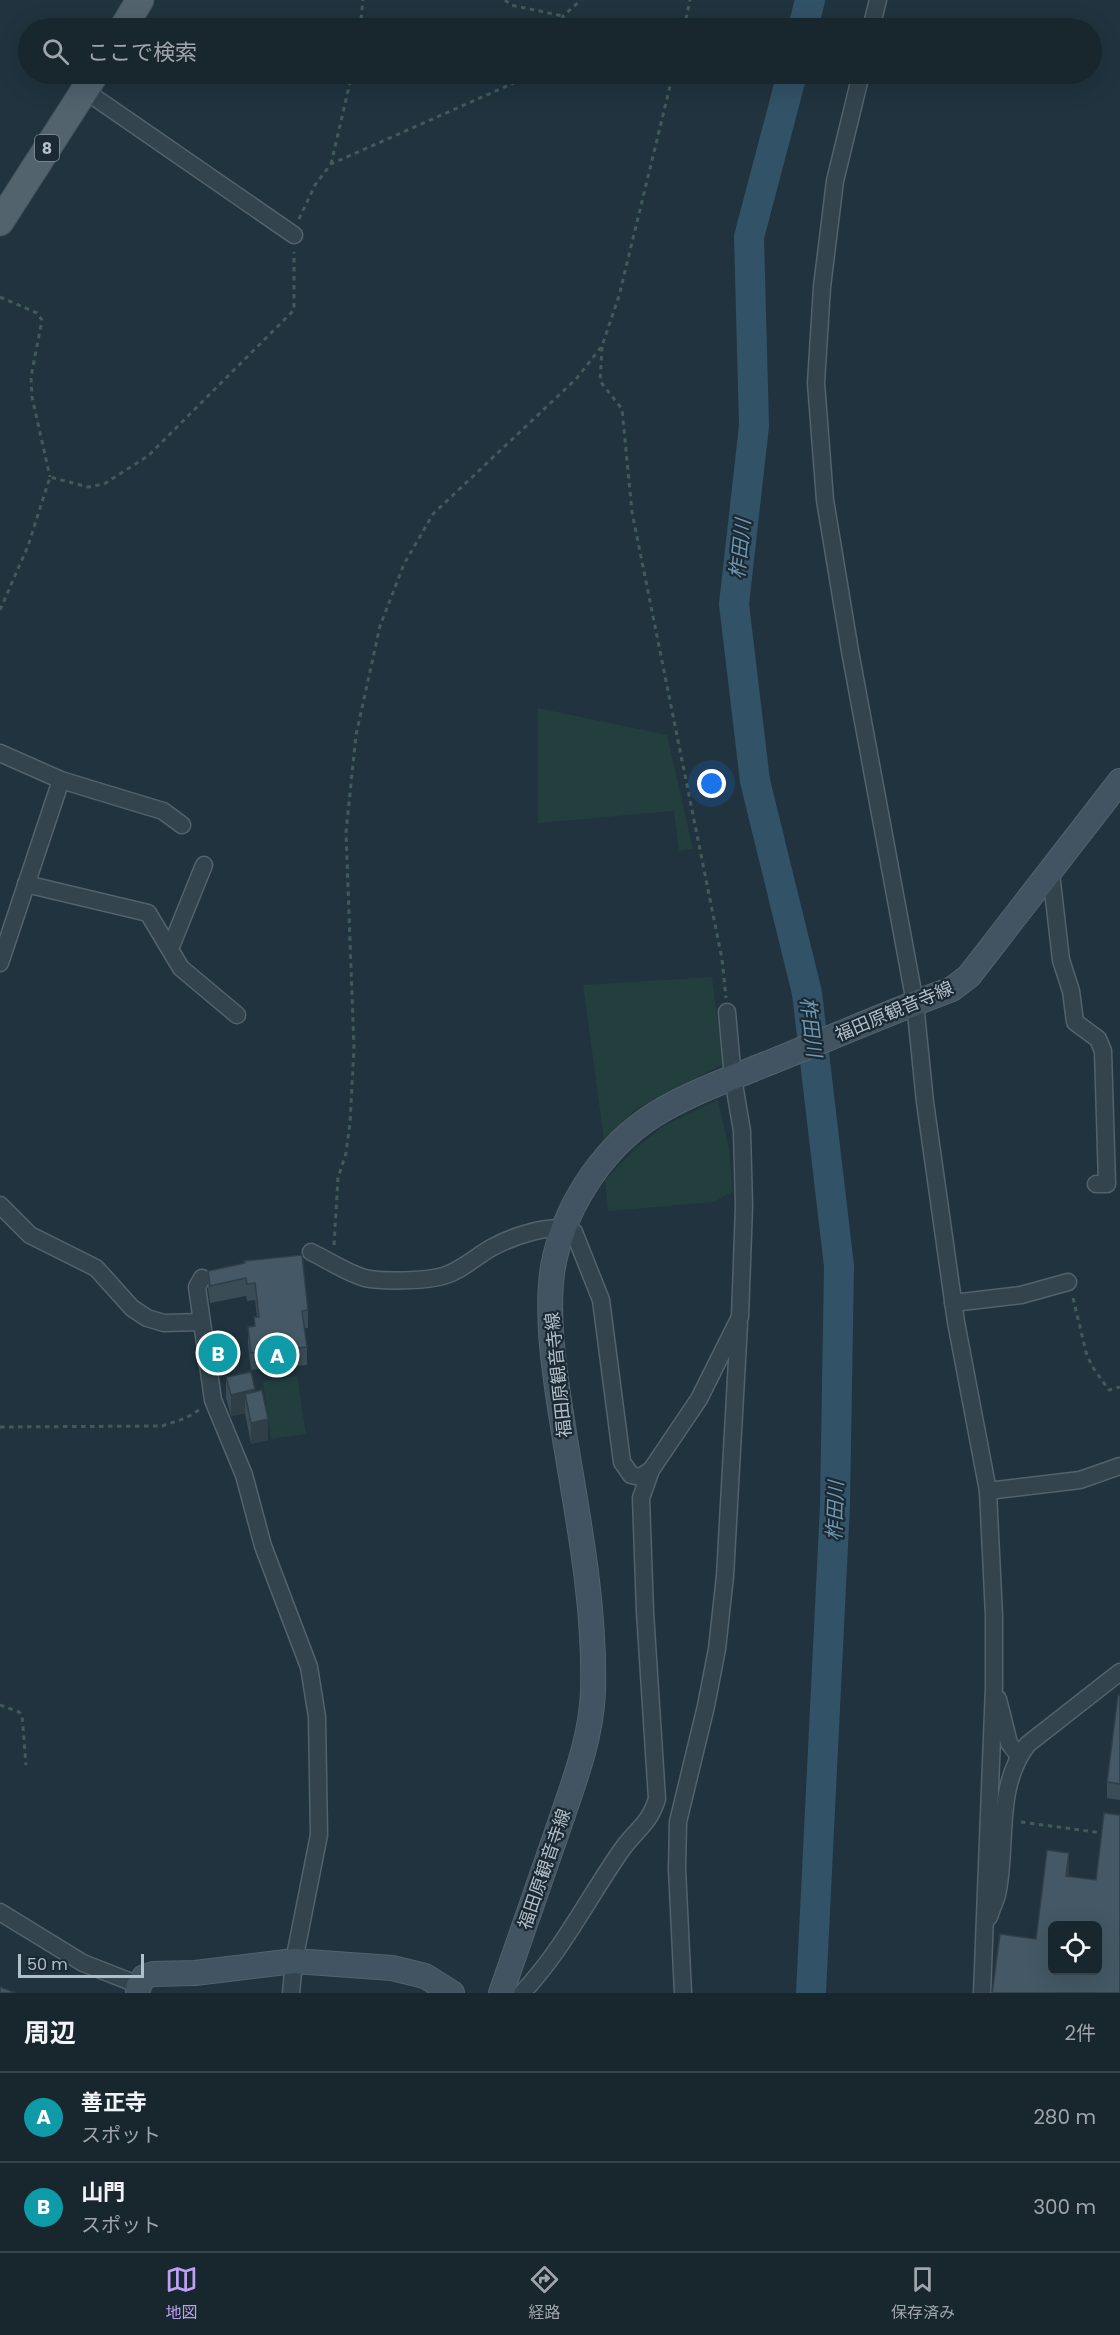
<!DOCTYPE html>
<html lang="ja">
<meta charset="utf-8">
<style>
body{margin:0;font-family:Poppins,"Noto Sans JP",sans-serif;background:#25323a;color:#f1f3f6}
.controls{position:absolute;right:18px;bottom:18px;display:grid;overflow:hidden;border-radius:9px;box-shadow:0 6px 24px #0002}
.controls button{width:54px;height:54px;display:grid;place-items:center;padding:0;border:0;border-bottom:2px solid #36434a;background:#18262e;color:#f1f3f6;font:30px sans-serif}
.scale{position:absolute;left:18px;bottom:15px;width:126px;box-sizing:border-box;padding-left:6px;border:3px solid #b0bfca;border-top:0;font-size:16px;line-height:21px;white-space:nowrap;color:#b0bfca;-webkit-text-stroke:4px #1a2933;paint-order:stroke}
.you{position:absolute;left:712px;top:784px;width:21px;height:21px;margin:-15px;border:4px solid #fff;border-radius:50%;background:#1a73e8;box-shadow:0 0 0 9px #1a73e833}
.badge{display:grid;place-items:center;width:39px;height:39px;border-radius:50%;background:#bca0f2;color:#fff;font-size:20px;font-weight:700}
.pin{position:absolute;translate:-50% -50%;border:3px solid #fff;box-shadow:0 2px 6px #0006}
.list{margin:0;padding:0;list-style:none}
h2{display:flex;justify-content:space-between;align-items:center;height:78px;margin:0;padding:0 24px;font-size:26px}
h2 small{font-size:20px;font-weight:400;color:#9fa5aa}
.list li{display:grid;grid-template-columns:39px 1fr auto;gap:18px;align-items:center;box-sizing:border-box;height:90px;padding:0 24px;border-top:2px solid #36434a}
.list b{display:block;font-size:22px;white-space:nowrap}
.list p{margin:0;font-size:20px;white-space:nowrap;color:#9fa5aa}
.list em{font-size:20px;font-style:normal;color:#9fa5aa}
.icon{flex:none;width:33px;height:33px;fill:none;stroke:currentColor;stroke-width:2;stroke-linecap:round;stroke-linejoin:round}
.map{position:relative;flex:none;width:1120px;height:1993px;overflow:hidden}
.search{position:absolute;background:#18262e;box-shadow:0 6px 24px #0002;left:18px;right:18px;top:18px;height:66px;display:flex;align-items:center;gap:15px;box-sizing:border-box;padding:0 21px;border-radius:33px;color:#9fa5aa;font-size:22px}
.sheet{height:258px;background:#18262e}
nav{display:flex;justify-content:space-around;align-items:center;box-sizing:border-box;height:84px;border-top:2px solid #36434a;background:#18262e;font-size:16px;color:#9fa5aa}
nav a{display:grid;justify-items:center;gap:3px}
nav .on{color:#bca0f2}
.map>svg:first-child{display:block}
.green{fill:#223f3d}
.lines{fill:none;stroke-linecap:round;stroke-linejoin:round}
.river{stroke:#325267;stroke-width:30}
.minor-casing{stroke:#53626c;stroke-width:19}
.secondary-casing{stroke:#53626c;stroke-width:26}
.primary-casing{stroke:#41505a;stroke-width:29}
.path{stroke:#405b59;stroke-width:3;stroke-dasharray:4.5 4.5;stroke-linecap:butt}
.minor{stroke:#34444e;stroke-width:16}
.secondary{stroke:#425461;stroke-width:24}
.primary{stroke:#52636e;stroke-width:27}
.wall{fill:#3a4d57}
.shaded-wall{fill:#303e47}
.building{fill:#445965;stroke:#303e47;stroke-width:1.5;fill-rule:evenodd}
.labels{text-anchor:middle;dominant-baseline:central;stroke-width:4.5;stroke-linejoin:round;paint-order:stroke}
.shield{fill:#1a2933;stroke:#83929d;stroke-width:1.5}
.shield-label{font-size:16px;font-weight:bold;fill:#b0bfca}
.street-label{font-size:18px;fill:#b0bfca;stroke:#1a2933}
.water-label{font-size:20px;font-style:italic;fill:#6d96b0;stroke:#1a2933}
</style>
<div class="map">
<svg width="1120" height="1993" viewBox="0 0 1120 1993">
<rect width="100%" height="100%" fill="#20333e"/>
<!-- green -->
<g class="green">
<polygon points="538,708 667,735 693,849 679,851 674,811 538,823"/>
<polygon points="712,977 723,1064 636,1109 604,1140 583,985"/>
<polygon points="718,1100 729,1149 733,1191 714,1202 608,1211 605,1180 636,1148 665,1125"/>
<polygon points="297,1376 306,1434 271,1439 263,1381"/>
</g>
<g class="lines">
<!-- river -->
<g class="river">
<polyline points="803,28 810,0"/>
<polyline points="792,74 749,237 754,426 734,604 755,781 807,993 839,1266 835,1505 811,1993"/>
</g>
<defs>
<g id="minor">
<polyline points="871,28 878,0"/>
<polyline points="861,74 835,181 822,287 816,383 825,500 850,651 915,1003 925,1102 956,1322 988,1491 994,1616 994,1686 982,1993"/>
<polyline points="84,90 294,235"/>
<polyline points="0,753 61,780 163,811 182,825"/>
<polyline points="1051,873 1061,960 1071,991 1075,1022 1098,1039 1103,1051 1107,1184 1096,1184"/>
<polyline points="26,884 148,913 181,968 237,1015"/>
<polyline points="170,949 204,865"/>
<polyline points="0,963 61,780"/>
<polyline points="0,1205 30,1235 96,1268 132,1308 147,1318 164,1323 201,1322"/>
<path d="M 311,1252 C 328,1260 347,1273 365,1278 C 382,1282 426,1281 443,1276 C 461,1271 475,1257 491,1248 C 511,1237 554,1221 574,1232 L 601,1300 L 622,1462 L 631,1475 L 640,1477 L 651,1470"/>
<polyline points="202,1278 197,1287 213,1400 244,1475 263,1546 309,1667 317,1717 319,1835 294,1961 291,1993"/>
<polyline points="953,1303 1021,1295 1068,1282"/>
<polyline points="988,1491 1080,1480 1120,1466"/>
<polyline points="998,1699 1009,1743 1019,1756"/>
<polyline points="0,1912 83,1963 139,1985"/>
<path d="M 989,1917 C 991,1910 995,1902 997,1895 C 1008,1846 994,1787 1028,1744 L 1120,1672"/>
<path d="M 522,1993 C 563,1950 589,1896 623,1848 C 638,1828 649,1824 657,1799 L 645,1612 L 641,1498 L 651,1470 L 699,1399 L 740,1317 L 744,1206 L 742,1131 L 733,1078 L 727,1012"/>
<polyline points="683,1993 677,1869 678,1822 706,1706 717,1649 725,1576 739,1324"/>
</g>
<g id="secondary">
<polyline points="138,1993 139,1985 144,1977 153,1974 195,1973 294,1961 392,1968 425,1976 452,1993"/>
<path d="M 501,1993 C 520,1939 538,1886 557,1832 C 572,1787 591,1741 593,1692 C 596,1587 570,1484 556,1380 C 551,1344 547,1303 553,1267 C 563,1210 599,1154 645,1121 C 680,1096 737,1076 776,1060 C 835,1036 893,1011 952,989 L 969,976 L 1120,781"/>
</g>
<g id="primary">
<polyline points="123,28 140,0"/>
<polyline points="0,222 95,74"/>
</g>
</defs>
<!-- minor casing -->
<use href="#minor" class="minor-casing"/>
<!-- secondary casing -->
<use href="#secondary" class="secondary-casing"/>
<!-- primary casing -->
<use href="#primary" class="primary-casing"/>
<!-- path -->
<g class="path">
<polyline points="505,0 511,5 563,16"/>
<polyline points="360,28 363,0"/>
<polyline points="562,28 563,16 581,0"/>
<polyline points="684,28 690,0"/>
<polyline points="331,164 352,74"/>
<polyline points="299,219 315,185 331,164 534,74"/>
<polyline points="0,297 37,313 42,320 31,377 32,397 50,477"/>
<polyline points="602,347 600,381 622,409 632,512 722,959 726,998"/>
<polyline points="0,610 28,546 50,477 88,487 104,484 148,456 294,310 294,252"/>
<polyline points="334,1245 338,1178 346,1153 350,1123 354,1048 346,832 356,735 380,626 404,564 433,514 576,379 602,346 619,296 673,74"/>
<polyline points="1073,1298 1087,1356 1094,1369 1109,1390 1120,1387"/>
<polyline points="0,1427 162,1426 186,1418 199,1410"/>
<polyline points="0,1705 19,1712 22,1715 26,1765"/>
<polyline points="1021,1822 1103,1833"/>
</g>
<!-- minor -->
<use href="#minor" class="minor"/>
<!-- secondary -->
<use href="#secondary" class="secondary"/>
<!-- primary -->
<use href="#primary" class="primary"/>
</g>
<!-- wall -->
<g class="wall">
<polygon points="244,1263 308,1310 308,1328 304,1328 307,1347 307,1365 251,1370 248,1344 248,1327 254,1326 254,1317 257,1317 255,1300 247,1301 246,1296 210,1303 208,1289 208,1271"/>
<polygon points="226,1377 255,1392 268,1440 251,1444 245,1413 231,1416 226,1398"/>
<polygon points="1120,1695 1120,1800 1107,1798 1107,1782"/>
</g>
<!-- shaded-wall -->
<g class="shaded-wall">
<polygon points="255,1389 255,1410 245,1394 245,1413 231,1416 231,1395"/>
<polygon points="268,1419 268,1440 251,1444 251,1423"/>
<polygon points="1069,1853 1069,1883 1066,1876"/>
</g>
<!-- building -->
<g class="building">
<polygon points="302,1255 308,1310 302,1311 307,1347 251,1353 248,1327 255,1326 254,1317 259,1317 255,1283 247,1284 246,1278 210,1286 208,1271 245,1263 244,1261"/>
<polygon points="251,1372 255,1389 231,1395 226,1377"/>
<polygon points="262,1390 268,1419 251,1423 245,1394"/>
<polygon points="1118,1695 1120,1695 1120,1784 1107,1782"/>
<path d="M 1104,1813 L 1120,1815 L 1120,1993 L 992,1993 L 1000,1934 L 1036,1939 L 1047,1850 L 1069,1853 L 1066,1876 L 1096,1880 ZM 1053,1926 L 1098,1926 L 1098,1971 L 1053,1971 Z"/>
<polygon points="0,1987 16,1993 0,1993"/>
</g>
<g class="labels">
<!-- shield labels -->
<rect class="shield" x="35" y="135" width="24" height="26" rx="4.5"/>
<g class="shield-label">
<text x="47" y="148">8</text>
</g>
<!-- street labels -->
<g class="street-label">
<text transform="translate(894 1011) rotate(-23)">福田原観音寺線</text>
<text transform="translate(558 1375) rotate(-96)">福田原観音寺線</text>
<text transform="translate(544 1869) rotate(-71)">福田原観音寺線</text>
</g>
<!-- water labels -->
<g class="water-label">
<text transform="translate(740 549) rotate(-84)">柞田川</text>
<text transform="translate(811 1027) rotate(83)">柞田川</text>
<text transform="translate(835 1511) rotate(-88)">柞田川</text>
</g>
</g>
</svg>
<div class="controls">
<button><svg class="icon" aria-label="locate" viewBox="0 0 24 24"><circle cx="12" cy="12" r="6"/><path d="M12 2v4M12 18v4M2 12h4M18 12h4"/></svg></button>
</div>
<div class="scale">50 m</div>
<div class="you"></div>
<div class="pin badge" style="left:277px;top:1355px;background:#0f9aa8">A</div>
<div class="pin badge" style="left:218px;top:1353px;background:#0f9aa8">B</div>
<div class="search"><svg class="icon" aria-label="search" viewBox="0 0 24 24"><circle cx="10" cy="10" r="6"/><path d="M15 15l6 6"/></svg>ここで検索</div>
</div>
<section class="sheet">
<h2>周辺<small>2件</small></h2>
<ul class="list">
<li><span class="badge" style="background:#0f9aa8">A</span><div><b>善正寺</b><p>スポット</p></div><em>280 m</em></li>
<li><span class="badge" style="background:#0f9aa8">B</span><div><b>山門</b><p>スポット</p></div><em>300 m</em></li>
</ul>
</section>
<nav>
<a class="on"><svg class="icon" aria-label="map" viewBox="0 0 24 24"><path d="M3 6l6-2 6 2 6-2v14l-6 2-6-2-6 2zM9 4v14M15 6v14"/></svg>地図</a>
<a><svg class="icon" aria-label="directions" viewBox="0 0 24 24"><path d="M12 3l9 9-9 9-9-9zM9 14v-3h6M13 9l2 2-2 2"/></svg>経路</a>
<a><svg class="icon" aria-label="saved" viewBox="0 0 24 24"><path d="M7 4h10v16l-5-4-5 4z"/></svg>保存済み</a>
</nav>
